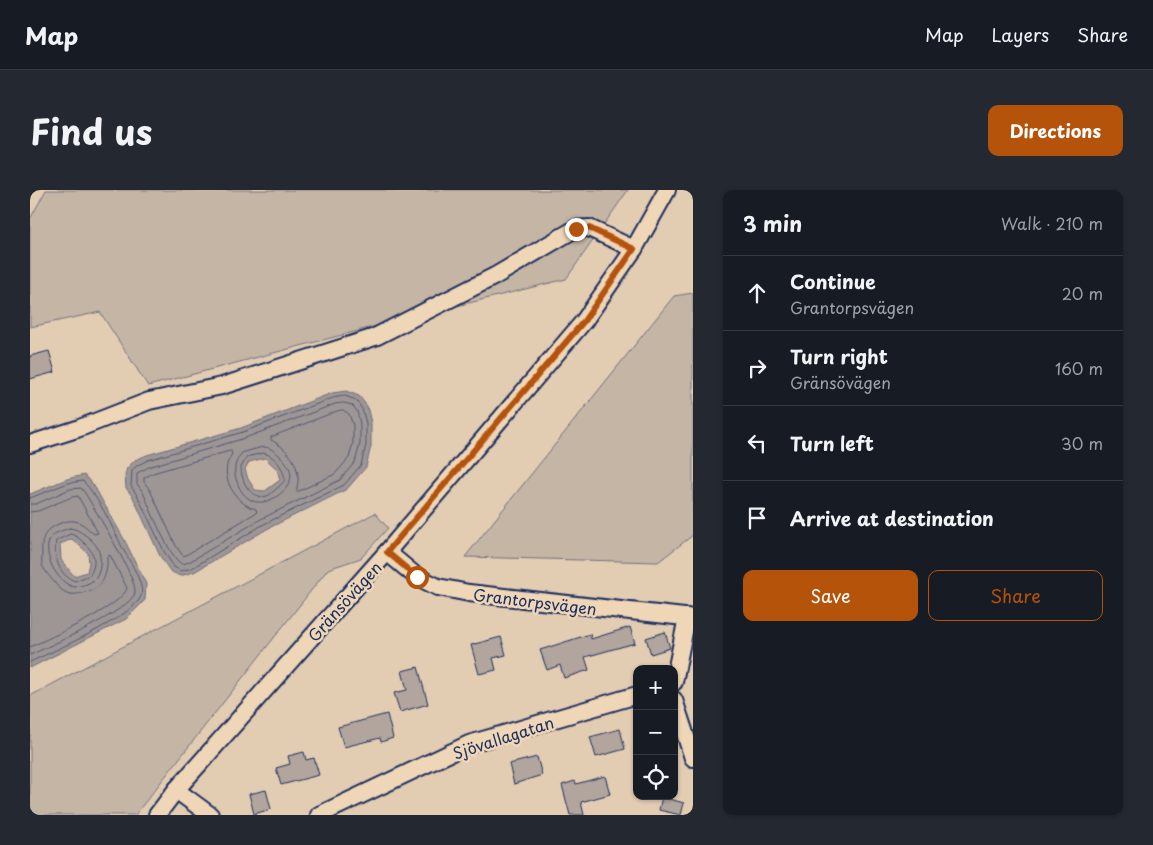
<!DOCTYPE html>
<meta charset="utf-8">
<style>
body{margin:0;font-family:"Playpen Sans",sans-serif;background:#242831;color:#f1f3f6}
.controls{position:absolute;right:15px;bottom:15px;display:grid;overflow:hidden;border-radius:10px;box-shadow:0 1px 4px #0004}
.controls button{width:45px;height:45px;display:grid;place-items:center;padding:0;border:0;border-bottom:1px solid #363941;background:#171b24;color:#f1f3f6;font:25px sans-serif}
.stop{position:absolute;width:15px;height:15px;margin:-11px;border:4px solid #b45309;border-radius:50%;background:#fff}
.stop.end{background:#b45309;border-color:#fff;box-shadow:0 1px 5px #0008}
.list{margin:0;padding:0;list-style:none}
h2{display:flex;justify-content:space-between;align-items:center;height:65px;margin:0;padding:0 20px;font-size:21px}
h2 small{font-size:16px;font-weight:400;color:#9ea1a6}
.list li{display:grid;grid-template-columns:32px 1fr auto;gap:15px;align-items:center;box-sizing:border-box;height:75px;padding:0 20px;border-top:1px solid #363941}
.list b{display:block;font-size:19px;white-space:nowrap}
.list p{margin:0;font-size:16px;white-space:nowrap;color:#9ea1a6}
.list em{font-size:16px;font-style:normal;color:#9ea1a6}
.actions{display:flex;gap:10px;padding:15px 20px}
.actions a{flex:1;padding:11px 0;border:1px solid #b45309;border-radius:10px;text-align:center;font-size:18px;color:#b45309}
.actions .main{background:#b45309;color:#fff}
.icon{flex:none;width:28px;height:28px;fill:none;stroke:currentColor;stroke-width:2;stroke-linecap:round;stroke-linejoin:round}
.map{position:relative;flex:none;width:663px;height:625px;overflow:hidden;border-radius:10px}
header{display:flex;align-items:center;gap:30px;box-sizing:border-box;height:70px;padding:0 25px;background:#171b24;border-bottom:1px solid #363941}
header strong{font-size:24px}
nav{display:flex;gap:28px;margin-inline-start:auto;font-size:18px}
.intro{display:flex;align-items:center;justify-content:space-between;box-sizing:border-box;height:120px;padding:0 30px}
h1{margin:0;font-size:35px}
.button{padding:12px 22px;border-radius:10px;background:#b45309;color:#fff;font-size:18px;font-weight:700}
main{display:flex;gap:30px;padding:0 30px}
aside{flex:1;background:#171b24;border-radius:10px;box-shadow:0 1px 4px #0004}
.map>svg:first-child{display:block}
.green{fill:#c5b5a5;stroke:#707282}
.water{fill:#9e9695;stroke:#6a6d7f;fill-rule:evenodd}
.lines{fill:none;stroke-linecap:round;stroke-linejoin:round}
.shore{stroke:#4f5874;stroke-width:1}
.building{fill:#b1a59d;stroke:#1b2f5e}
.minor-casing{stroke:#1b2f5e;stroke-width:20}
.minor{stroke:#efd6b7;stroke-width:16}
.route{stroke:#b45309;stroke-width:6}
.labels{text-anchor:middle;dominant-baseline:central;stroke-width:5;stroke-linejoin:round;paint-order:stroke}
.street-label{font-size:16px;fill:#1b2f5e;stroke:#efd6b7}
</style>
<header>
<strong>Map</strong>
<nav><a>Map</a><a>Layers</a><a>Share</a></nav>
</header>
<div class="intro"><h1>Find us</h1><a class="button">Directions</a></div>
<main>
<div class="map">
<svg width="663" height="625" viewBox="0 0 663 625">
<rect width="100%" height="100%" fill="#e2ccb2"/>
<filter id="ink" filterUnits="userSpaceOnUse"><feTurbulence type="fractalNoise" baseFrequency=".02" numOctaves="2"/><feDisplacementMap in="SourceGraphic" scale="10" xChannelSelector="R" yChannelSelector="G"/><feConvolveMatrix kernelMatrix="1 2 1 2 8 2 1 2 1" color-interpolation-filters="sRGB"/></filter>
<g filter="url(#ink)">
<!-- green -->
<g class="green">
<polygon points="16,0 598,0 536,89 350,135 118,196 70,122 0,137 0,29"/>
<polygon points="663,103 663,345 628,372 435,367 644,106"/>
<polygon points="345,323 358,338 331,368 298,379 105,625 0,625 0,506"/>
</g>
<!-- water -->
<g class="water">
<path d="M 316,201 L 329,206 L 337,216 L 341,233 L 341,256 L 336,277 L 317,299 L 237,339 L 164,382 L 150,386 L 140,381 L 130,366 L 103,307 L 96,298 L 95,285 L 97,278 L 105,270 L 117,265 L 211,238 L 302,203 ZM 235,268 L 247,279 L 250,290 L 235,301 L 225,300 L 218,289 L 215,279 L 219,272 Z"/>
<path d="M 54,285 L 64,296 L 94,349 L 116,394 L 115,410 L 96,429 L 0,478 L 0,304 L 37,289 ZM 42,349 L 58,363 L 59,373 L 57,382 L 44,386 L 31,370 L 30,354 Z"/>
</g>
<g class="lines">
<!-- shore -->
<g class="shore">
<polygon points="315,206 326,210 332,219 336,233 336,255 331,275 314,295 234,334 162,378 151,381 144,377 135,363 107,305 101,296 102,280 108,275 118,270 213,242 303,208"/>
<path d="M 314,213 L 322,215 L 327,221 L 330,234 L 330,254 L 325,272 L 310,290 L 231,329 L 159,372 L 152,374 C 140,369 119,316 113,302 L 107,294 L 107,283 L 121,276 L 215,248 L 305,214 Z"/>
<path d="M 313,220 L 319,224 L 323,235 L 323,253 L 319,268 L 305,284 L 267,302 C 266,297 269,293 268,287 C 267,270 256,258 241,250 L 241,247 L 307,221 Z"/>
<path d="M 233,257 C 240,257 244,261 249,265 C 264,278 265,292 250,304 C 232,318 215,314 207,292 C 203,281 204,272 212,263 Z"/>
<path d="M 201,261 L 202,264 C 200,267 198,271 197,275 C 193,293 209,316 226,319 L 227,322 L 156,365 L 153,366 L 146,356 L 120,300 L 114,292 L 114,288 L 123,283 Z"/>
<path d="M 234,263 C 247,267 253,278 255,290 C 252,294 250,296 246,299 C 244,301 240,305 237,306 C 220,310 211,291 211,277 L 217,267 Z"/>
<path d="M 0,308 L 38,293 L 53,291 C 69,308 82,336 92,357 C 98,369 115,393 111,406 C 105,426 21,462 0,472"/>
<path d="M 0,314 L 6,314 L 40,299 L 51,298 L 55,303 C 64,318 108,390 105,403 C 100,421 19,456 0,465"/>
<path d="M 0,322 L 8,321 L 42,307 L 48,306 L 68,343 L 64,344 C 53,334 46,327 31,333 C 16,339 11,346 12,362 C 12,367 11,373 13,377 C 16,383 21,388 25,393 C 29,398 33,402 40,404 C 47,405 56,402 62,400 C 75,395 78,379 77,367 L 80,365 L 97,398 C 93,416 19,448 0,457"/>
<path d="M 40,338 C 48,338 65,351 68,359 C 72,368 71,384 64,390 C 59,394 51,396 45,397 C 28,395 9,361 22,346 C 26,342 34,340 40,338 Z"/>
<path d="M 41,344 C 46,345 50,349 54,353 C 65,363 67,372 60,385 L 45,391 C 29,386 23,366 26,351 Z"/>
</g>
</g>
<!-- building -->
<g class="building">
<polygon points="19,161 25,182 0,189 0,166"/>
<polygon points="600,437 605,453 555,467 559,480 534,488 530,475 517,480 510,460 560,444 561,449"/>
<polygon points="635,442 640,458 621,464 616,448"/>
<polygon points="471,447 476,465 463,468 466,480 449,484 441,455"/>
<polygon points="388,477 398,514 370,522 364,503 377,500 372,481"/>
<polygon points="357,524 363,548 351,552 350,548 314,557 308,537"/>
<polygon points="590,539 595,559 566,567 560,547"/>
<polygon points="274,562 276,570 284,568 289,585 251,595 246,578 260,574 258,566"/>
<polygon points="507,567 512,585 484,594 479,574"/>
<polygon points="575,586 580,604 551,612 554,625 540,625 532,595 545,591 546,594"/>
<polygon points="236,600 241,619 224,624 219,604"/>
<polygon points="632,607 654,613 651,625 629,620"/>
</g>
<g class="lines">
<defs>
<g id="minor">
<polyline points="0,254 47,239 119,211 192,196 345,147 465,86 545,39 559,38 604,59"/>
<polyline points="357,362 387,387 408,397 439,403 663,428"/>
<polyline points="644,492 657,427"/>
<polyline points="644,510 663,568"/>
<polyline points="146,600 180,625"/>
<polyline points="127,625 146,600 357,362 554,131 604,59 637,0"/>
<polyline points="289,625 439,554 607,505"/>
</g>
</defs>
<!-- minor casing -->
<use href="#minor" class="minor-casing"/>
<!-- minor -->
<use href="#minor" class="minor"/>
</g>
</g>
<g class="lines" filter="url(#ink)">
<!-- route -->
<polyline class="route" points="387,387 357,362 554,131 604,59 559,38 546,39"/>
</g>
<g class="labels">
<!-- street labels -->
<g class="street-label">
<text transform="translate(314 411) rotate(-48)">Gränsövägen</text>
<text transform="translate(505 411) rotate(7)">Grantorpsvägen</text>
<text transform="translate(473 547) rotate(-18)">Sjövallagatan</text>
</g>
</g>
</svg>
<div class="controls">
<button>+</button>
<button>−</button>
<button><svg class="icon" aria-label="locate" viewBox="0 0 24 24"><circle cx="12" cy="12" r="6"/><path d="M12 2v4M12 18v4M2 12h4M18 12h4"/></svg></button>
</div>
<div class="stop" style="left:387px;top:387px"></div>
<div class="stop end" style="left:546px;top:39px"></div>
</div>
<aside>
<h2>3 min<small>Walk · 210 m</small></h2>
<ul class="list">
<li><svg class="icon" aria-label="ahead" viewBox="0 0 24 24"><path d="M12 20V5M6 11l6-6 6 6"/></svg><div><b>Continue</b><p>Grantorpsvägen</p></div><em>20 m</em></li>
<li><svg class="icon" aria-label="right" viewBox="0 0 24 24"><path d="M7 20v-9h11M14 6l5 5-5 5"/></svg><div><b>Turn right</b><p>Gränsövägen</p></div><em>160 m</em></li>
<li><svg class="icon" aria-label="left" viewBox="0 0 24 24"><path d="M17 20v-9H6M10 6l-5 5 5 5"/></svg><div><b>Turn left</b></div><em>30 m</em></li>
<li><svg class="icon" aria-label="arrive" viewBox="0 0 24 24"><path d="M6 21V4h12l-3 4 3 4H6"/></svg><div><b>Arrive at destination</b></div></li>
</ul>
<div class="actions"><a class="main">Save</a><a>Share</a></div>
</aside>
</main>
